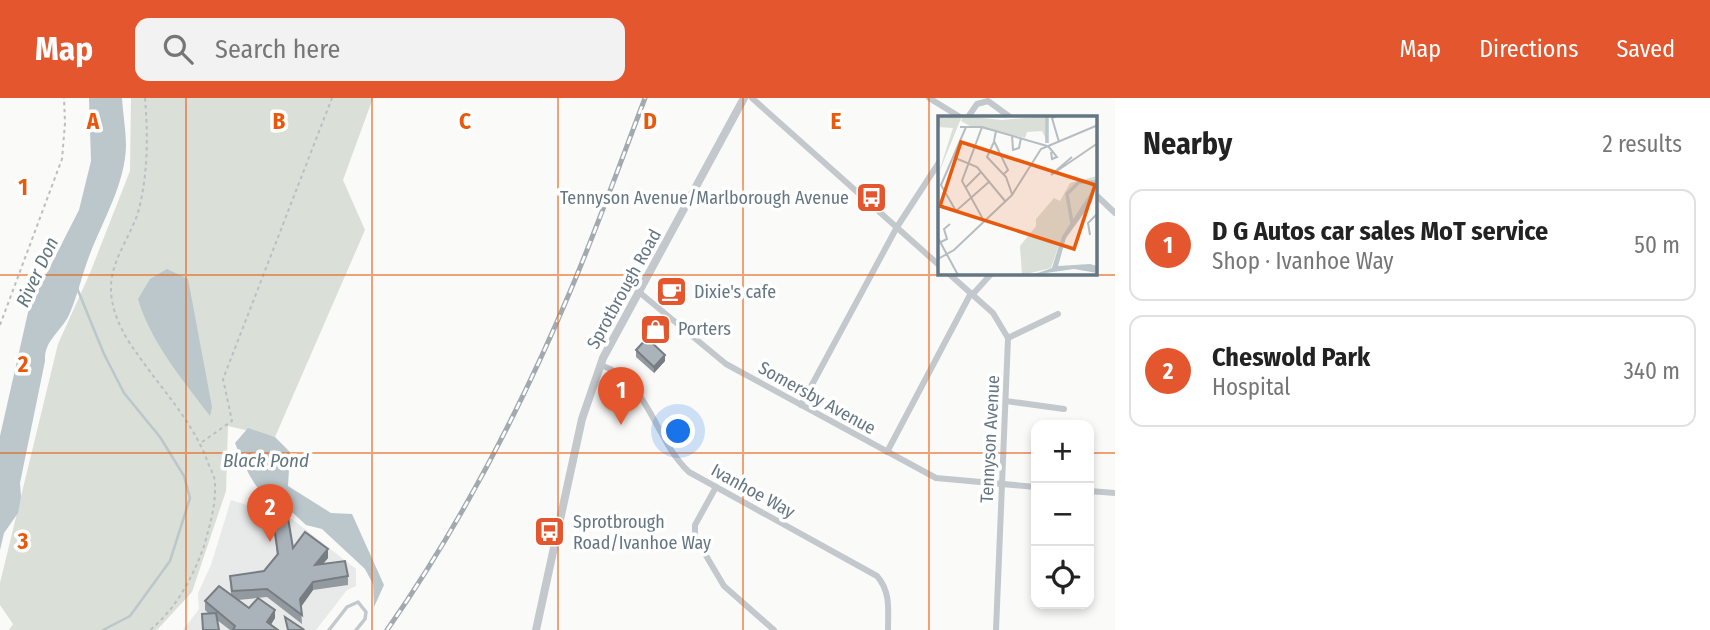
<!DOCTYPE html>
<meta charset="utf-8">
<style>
body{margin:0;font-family:"Fira Sans Condensed",sans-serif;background:#f2f2f2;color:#222}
.controls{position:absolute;right:21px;bottom:21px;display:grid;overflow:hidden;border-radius:14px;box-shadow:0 4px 10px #0003}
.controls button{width:63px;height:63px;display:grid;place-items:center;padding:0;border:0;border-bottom:2px solid #e0e0e0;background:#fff;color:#222;font:35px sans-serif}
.you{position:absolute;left:679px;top:334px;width:24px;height:24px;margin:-18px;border:5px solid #fff;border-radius:50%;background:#1a73e8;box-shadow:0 0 0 10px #1a73e833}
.badge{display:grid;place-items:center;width:46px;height:46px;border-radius:50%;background:#e4572e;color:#fff;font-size:23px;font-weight:700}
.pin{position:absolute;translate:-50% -58px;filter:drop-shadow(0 2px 4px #0008)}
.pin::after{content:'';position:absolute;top:37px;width:24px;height:21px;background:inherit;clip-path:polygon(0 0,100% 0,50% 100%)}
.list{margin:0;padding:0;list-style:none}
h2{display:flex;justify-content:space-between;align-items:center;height:91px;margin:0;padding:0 28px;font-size:30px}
h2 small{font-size:23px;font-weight:400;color:#767676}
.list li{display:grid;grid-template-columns:46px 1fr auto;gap:21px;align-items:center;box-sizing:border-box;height:112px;margin:0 14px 14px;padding:0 14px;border:2px solid #e0e0e0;border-radius:14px}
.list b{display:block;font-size:26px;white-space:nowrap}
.list p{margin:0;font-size:23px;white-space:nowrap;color:#767676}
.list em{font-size:23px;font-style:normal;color:#767676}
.icon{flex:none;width:38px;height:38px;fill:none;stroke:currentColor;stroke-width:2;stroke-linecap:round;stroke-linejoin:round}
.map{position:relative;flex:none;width:1115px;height:532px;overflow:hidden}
header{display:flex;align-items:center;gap:42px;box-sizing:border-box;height:98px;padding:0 35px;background:#e4572e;color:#fff}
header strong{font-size:33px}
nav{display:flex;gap:38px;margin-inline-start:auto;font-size:24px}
.search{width:490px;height:63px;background:#f2f2f2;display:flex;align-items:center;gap:18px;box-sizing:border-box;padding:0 24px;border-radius:14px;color:#767676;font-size:26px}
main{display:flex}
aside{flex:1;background:#fff}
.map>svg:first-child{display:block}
.built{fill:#e8e9e9}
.green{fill:#dadfd7}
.water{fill:#bbc7cb}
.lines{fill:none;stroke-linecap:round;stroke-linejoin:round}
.stream{stroke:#bbc7cb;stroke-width:2.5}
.path{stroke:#bbbfc2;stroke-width:2;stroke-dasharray:3.5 3.5;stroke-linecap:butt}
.service{stroke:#c3c8cc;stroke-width:3.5}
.minor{stroke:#c3c8cc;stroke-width:6}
.tertiary{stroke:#c3c8cc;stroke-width:8}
.rail-casing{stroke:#a2aab0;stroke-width:5}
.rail{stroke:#fff;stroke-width:2.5;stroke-dasharray:8;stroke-linecap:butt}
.wall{fill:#929a9f}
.shaded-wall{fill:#777d82}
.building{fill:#aab3b9;stroke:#777d82;stroke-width:2}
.grid{fill:none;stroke:#e8590c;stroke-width:2;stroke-opacity:0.55}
.labels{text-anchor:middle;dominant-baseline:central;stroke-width:7;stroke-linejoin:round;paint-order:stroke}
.poi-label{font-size:18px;fill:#657683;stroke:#fff;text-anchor:start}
.street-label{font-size:18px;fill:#657683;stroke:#fff}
.water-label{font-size:19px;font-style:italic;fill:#60757c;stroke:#fff}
.inset-river{fill:none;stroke:#bbc7cb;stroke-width:3.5}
.inset-road{fill:none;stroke:#b5bdc2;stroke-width:2}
.view{fill:#e8590c;fill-opacity:0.15;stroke:#e8590c;stroke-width:3.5}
.inset-edge{fill:none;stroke:#657683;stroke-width:3.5}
.grid-label{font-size:23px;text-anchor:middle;font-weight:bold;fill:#e8590c;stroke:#fff;stroke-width:7;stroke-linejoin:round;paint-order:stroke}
</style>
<header>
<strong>Map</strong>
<div class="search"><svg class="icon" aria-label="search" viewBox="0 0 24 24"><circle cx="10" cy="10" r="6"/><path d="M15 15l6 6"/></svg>Search here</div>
<nav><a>Map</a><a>Directions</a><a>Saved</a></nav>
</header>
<main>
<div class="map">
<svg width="1115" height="532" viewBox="0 0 1115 532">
<rect width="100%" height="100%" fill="#fafaf8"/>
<!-- built -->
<polygon class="built" points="231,402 292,421 356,471 356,488 347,492 316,532 183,532 199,511 198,495 211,467"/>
<!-- green -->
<polygon class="green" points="131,0 373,0 343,82 365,132 275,339 228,328 226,393 192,494 157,532 9,532 13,526 0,507 0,485 58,246 90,175 130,73"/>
<!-- water -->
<g class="water">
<path d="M 89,0 L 122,0 C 123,16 126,33 126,48 C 125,86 103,122 90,156 C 82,176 78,197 69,217 C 61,234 44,242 45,263 L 20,385 L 21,399 L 18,415 L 4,435 L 0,452 L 0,338 L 29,210 L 79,112 L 91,63 Z"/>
<path d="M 167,171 L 188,181 L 212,309 L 210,318 C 183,282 151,245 138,201 L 150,181 Z"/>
<path d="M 248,330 L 275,339 L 290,354 L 288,388 L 331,415 L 352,416 L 384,487 L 374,509 L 373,486 L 365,471 L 322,431 L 306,427 L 293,415 L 280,415 C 258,396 245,372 235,345 Z"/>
</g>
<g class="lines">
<!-- stream -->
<polyline class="stream" points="77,190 104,256 124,295 160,339 184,378 190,400 170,463 130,518 103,532"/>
<!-- path -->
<g class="path">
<path d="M 145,0 C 148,37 148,75 139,111 C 132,137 110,163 111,191 C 111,213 123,237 136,254 C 161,291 193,323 208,365 C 211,372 215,379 215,385 C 216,407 210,427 204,448 C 193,479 176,511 150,532"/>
<polyline points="0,227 62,61 65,25 64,0"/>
<polyline points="202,344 232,323 223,281 332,0"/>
</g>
<!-- service -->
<polyline class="service" points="329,532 347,509 358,504 366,514 365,521 356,532"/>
<!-- minor -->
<g class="minor">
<polyline points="752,0 940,168"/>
<polyline points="929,0 960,19"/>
<polyline points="968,19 977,6 988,3 1010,19"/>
<polyline points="1096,97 1115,115"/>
<polyline points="948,175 993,215 1008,240 996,532"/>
<polyline points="639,194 726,266 936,380 1036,389"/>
<polyline points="973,196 992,175"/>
<polyline points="1008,240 1058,216"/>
<path d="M 601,267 C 650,284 655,343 689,374 L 877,478 C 891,494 888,512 888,532"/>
<polyline points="1006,303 1064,311"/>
<polyline points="801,307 897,129 940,63"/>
<polyline points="887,354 971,195"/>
<polyline points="716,389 695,427 695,439 724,488 774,532"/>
<polyline points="1089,393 1115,395"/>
</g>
<!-- tertiary -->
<polyline class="tertiary" points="536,532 582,321 603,260 744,0"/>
<defs>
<path id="rail" d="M 387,532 C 461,426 522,308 572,189 C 598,127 621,63 645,0"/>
</defs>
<!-- rail casing -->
<use href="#rail" class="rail-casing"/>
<!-- rail -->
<use href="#rail" class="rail"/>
</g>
<!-- wall -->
<g class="wall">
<polygon points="636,252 665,263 654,275 636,259"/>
<polygon points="273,421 293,450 328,460 323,466 348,478 348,487 313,492 301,509 302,526 267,499 238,502 249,510 275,520 271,527 278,532 230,532 217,522 219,532 203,532 202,516 209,516 205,512 205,503 231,497 230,478 264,473 277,458"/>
</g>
<!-- shaded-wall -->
<g class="shaded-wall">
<polygon points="665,257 665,263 654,275 654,269"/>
<polygon points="328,451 328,460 315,475 315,467"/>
<polygon points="313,484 313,492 300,510 300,501"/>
<polygon points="275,512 275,520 267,532 267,524"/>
</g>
<!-- building -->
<g class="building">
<polygon points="647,240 665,257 654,269 636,252"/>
<polygon points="288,420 293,450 305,434 328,451 315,467 345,463 348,478 313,484 300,501 302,517 267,491 232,493 230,478 264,473 278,456 273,421"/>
<polygon points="219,488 249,510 258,500 275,512 267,524 278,532 233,532 235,528 205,503"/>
<polygon points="216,515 219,532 203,532 202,516"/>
<polygon points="285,519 303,531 304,532 288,532"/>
</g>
<!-- grid -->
<path class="grid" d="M 186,0 L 186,532M 372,0 L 372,532M 558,0 L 558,532M 743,0 L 743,532M 929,0 L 929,532M 0,177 L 1115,177M 0,355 L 1036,355M 1089,355 L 1115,355"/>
<!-- icons -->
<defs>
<symbol id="bus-square" viewBox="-11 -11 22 22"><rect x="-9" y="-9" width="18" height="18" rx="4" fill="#e4572e" stroke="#fff"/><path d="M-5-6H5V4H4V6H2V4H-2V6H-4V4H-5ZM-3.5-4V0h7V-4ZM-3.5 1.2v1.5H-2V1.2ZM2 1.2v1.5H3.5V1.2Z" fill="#fff"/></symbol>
<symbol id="cafe-square" viewBox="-11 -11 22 22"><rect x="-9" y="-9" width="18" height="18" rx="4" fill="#e4572e" stroke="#fff"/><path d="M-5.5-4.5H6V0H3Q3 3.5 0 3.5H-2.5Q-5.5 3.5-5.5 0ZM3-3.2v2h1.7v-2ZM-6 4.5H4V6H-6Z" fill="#fff"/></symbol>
<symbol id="shop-square" viewBox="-11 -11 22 22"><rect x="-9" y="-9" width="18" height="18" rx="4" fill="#e4572e" stroke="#fff"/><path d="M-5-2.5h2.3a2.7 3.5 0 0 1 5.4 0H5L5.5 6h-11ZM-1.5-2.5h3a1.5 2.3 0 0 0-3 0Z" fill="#fff"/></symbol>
</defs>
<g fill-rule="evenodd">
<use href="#bus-square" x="854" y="82" width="35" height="35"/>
<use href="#cafe-square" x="654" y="176" width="35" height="35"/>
<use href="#shop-square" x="638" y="214" width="35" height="35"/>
<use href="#bus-square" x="532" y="416" width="35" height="35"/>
</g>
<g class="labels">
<!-- poi labels -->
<g class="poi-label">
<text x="849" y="100" text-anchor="end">Tennyson Avenue/Marlborough Avenue</text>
<text x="694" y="194">Dixie's cafe</text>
<text x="678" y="231">Porters</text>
<text x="573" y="424">Sprotbrough<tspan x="573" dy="21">Road/Ivanhoe Way</tspan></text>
</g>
<!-- street labels -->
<g class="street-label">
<text transform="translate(624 191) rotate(-61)">Sprotbrough Road</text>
<text transform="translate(817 300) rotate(29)">Somersby Avenue</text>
<text transform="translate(990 341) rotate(-87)">Tennyson Avenue</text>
<text transform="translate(753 393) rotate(29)">Ivanhoe Way</text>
</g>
<!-- water labels -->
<g class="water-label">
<text transform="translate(37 174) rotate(-65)">River Don</text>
<text x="266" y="362">Black Pond</text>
</g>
</g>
<!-- overview -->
<g transform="translate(938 18)">
<rect width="159" height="159" fill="#fafaf8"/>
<path d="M 0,0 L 24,0 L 0,59 L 15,12 L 0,11 ZM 25,0 L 64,4 L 109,0 L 109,25 L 104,15 L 89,16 L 87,22 L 32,10 L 23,5 ZM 159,60 L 156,73 L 124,120 L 113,152 L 84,159 L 82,130 L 98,110 L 98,103 L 116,82 L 122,85 L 132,67 Z" fill="#dadfd7"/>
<path d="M 159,67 L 154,86 L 128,122 L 120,150 L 152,148 L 159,150 L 159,157 L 136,153 L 94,159 L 114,152 L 124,120 Z" fill="#bbc7cb"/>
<path class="inset-river" d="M 109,27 L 109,0M 134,107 L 129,78 L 141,66 L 160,66"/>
<path class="inset-road" d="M 118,0 L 114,2 L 121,26M 22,11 L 44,11 L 109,30M 28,11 L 3,69 L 18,95 L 52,65M 44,11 L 24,65 L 46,105M 58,15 L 56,25 L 70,54 L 65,59M 74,19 L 75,34 L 81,32 L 83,22M 56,26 L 49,41 L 68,61 L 74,78M 110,30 L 119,41 L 114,43 L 113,36M 15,41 L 39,51 L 67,85M 134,41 L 113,59 L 160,27M 27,72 L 43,56M 152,119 L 150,107 L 160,97M 0,122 L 20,159M 3,126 L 9,123 L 6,113 L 12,108M 0,143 L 16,134 L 74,79 L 103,33 L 160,9"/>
<path class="view" d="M 23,26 L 157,69 L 136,133 L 2,90 Z"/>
<rect width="159" height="159" class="inset-edge"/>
</g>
<g class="grid-label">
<text x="93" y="31">A</text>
<text x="279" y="31">B</text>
<text x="465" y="31">C</text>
<text x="650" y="31">D</text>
<text x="836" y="31">E</text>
<text x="23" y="97">1</text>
<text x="23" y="274">2</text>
<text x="23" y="451">3</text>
</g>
</svg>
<div class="controls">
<button>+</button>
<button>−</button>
<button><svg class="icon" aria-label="locate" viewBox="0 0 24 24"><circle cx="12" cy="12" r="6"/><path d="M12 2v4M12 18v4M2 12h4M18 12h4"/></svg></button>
</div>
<div class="you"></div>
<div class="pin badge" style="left:621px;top:327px">1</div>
<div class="pin badge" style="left:270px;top:444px">2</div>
</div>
<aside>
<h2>Nearby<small>2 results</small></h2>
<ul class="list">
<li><span class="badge">1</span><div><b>D G Autos car sales MoT service</b><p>Shop · Ivanhoe Way</p></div><em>50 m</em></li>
<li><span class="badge">2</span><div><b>Cheswold Park</b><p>Hospital</p></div><em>340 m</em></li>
</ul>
</aside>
</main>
